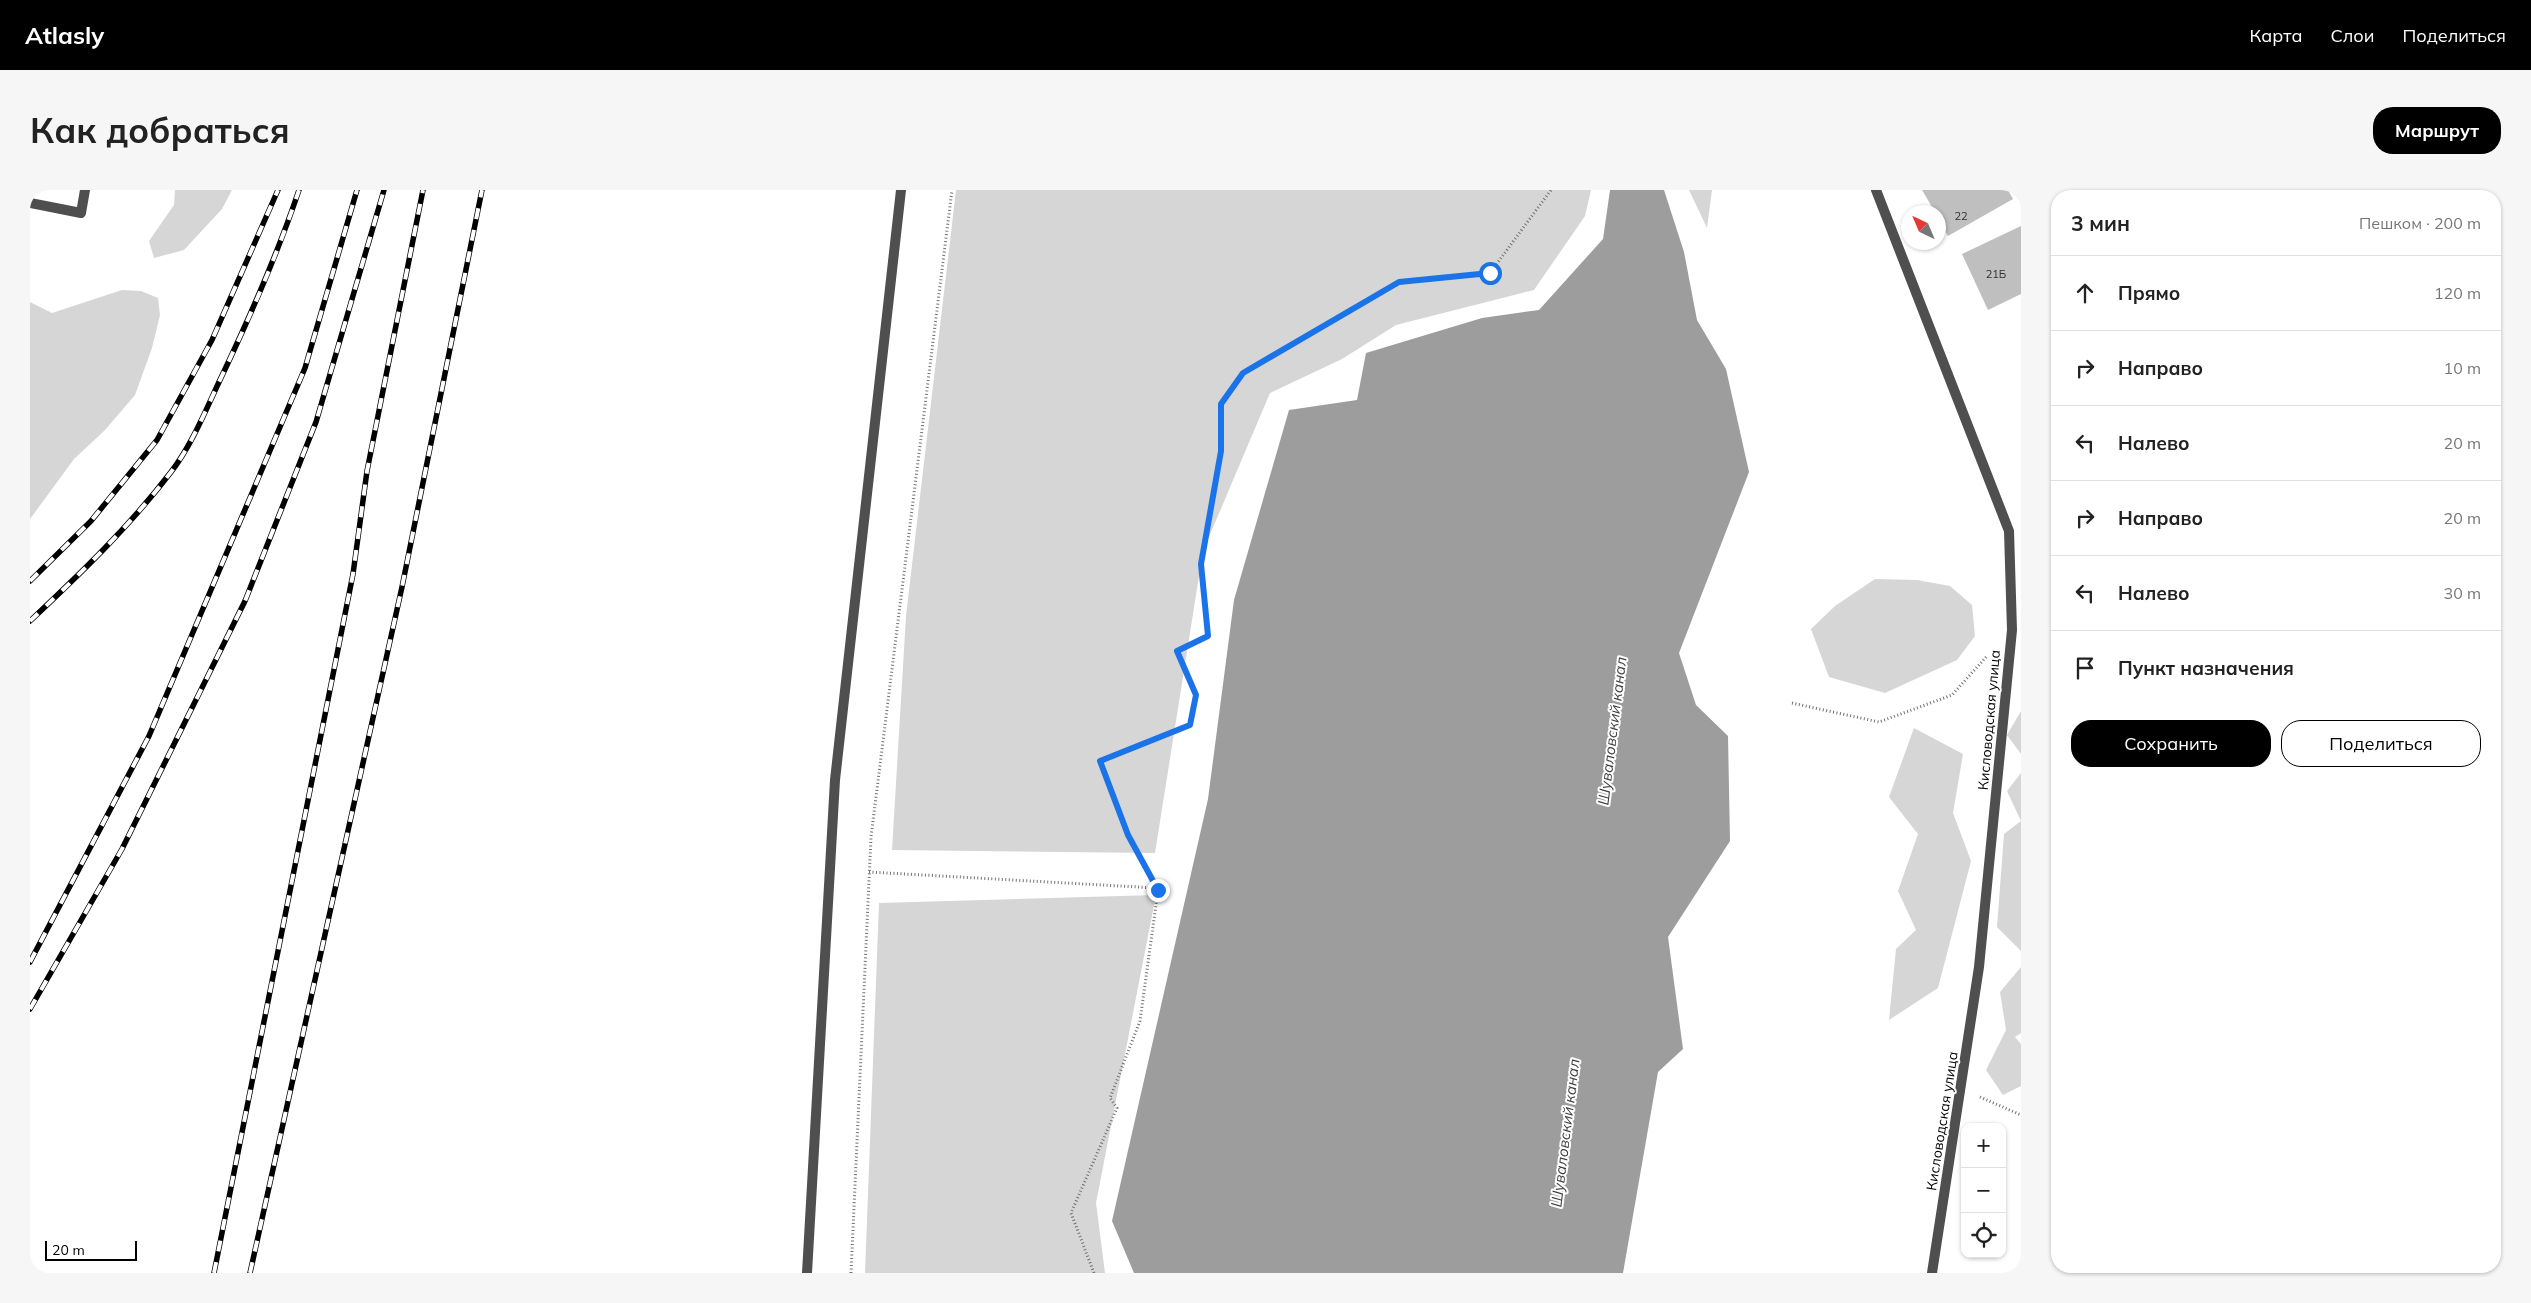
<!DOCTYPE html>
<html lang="ru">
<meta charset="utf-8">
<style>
body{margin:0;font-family:Mulish,sans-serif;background:#f6f6f6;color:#222}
.controls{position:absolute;right:15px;bottom:15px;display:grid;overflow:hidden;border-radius:10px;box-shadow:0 1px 4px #0004}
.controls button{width:45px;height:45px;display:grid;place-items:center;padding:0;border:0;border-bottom:1px solid #e0e0e0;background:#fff;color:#222;font:25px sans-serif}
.compass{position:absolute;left:1871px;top:15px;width:45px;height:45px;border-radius:50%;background:#fff;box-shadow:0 1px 4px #0004;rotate:316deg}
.scale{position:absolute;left:15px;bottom:12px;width:92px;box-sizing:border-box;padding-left:5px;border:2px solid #000;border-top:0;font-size:14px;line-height:18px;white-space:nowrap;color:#000;-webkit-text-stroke:4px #fff;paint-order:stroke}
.stop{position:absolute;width:15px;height:15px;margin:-11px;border:4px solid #1a73e8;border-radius:50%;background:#fff}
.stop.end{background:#1a73e8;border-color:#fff;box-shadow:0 1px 5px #0008}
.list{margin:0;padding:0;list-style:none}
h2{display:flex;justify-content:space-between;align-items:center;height:65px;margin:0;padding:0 20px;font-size:21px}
h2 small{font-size:16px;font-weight:400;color:#767676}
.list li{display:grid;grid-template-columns:32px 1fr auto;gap:15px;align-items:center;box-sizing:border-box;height:75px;padding:0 20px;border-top:1px solid #e0e0e0}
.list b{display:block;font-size:19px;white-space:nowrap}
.list em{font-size:16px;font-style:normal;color:#767676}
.actions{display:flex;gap:10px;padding:15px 20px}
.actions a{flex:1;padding:11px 0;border:1px solid #000;border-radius:20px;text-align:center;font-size:18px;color:#000}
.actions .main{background:#000;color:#fff}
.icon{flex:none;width:28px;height:28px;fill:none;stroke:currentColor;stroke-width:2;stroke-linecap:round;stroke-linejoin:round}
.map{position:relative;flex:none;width:1991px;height:1083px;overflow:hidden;border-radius:20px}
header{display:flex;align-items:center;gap:30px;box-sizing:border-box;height:70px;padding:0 25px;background:#000;color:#fff}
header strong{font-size:24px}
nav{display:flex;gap:28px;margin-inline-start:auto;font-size:18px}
.intro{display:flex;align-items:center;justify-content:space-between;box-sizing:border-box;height:120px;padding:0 30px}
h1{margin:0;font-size:35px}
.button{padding:12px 22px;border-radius:20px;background:#000;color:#fff;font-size:18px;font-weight:700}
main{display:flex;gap:30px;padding:0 30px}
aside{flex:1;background:#fff;border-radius:20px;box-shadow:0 1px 4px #0004}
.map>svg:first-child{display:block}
.green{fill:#d6d6d6}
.water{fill:#9d9d9d}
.building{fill:#bfbfbf}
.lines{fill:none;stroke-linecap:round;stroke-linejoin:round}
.path{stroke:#717171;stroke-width:3;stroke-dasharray:1 2.5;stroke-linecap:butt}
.lane{stroke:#4f4f4f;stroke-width:10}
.street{stroke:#4f4f4f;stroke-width:10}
.rail-casing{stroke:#000;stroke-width:5.5}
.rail{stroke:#fff;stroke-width:4;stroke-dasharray:11;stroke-linecap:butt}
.route{stroke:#1a73e8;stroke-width:6}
.labels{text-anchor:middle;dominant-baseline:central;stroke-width:4;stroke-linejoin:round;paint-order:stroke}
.number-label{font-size:11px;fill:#303030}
.street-label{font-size:14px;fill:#000;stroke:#fff}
.water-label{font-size:15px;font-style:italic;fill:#3e3e3e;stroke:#fff}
</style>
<header>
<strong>Atlasly</strong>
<nav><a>Карта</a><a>Слои</a><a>Поделиться</a></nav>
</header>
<div class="intro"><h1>Как добраться</h1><a class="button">Маршрут</a></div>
<main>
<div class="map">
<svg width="1991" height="1083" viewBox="0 0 1991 1083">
<rect width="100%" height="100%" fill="#fff"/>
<!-- green -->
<g class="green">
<polygon points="145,0 202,0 192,19 154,60 124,68 119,51 144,15"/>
<polygon points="926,0 1561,0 1555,26 1504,100 1366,135 1312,169 1240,203 1173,361 1125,663 862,660 876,426"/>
<polygon points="1659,0 1682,0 1677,38"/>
<polygon points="92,100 111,101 128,108 130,125 122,158 105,205 75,240 44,269 0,329 0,112 22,123"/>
<polygon points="1845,389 1887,390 1920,396 1942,415 1945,446 1927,470 1855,503 1799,487 1781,439 1805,416"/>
<polygon points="1991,521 1991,564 1977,545"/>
<polygon points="1884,538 1933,564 1923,623 1941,671 1908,798 1859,830 1866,759 1886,740 1868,701 1888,644 1859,607"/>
<polygon points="1991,583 1991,761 1967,737 1974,644 1991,631 1977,601"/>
<polygon points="1126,705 1066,1013 1075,1083 835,1083 849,713"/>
<polygon points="1991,777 1991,843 1985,847 1991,854 1991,896 1973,905 1956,880 1976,840 1970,802"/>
</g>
<!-- water -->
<polygon class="water" points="1580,0 1634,0 1654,62 1667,130 1696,179 1719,282 1649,463 1666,515 1698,546 1700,651 1638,747 1653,859 1628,882 1593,1083 1104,1083 1082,1031 1178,609 1204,410 1259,220 1327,210 1336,163 1452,128 1509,120 1573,49"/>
<!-- building -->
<g class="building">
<polygon points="1892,0 1978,0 1983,9 1918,46 1908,29 1908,22 1905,22"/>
<polygon points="1991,36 1991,104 1958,120 1932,64"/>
</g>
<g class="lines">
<!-- path -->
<g class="path">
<polyline points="1762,513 1849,532 1922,505 1957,466"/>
<polyline points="839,682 1126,698"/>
<polyline points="1950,907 1991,925"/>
<polyline points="821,1083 841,647 922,0"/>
<polyline points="1064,1083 1041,1023 1087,918 1080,908 1110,831 1128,700 1098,645 1070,571 1160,535 1166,505 1147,461 1178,446 1171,374 1191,261 1191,214 1213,183 1369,92 1460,83 1521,0"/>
</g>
<!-- lane -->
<polyline class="lane" points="777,1083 805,590 871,0"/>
<!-- street -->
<g class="street">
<polyline points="1846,0 1979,341 1982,440 1949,777 1902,1083"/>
<polyline points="0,13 51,23 55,0"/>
</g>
<defs>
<g id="rail">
<polyline points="0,391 61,331 127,250 182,150 248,0"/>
<path d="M 0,431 C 50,384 99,337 141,282 C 161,256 175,222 189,192 C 219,129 247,66 269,0"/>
<polyline points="0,772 119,546 275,178 327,0"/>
<polyline points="0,819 92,659 215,411 286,232 354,0"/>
<polyline points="184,1083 323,384 337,281 393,0"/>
<polyline points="220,1083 372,397 452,0"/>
</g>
</defs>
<!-- rail casing -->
<use href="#rail" class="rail-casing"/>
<!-- rail -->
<use href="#rail" class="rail"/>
</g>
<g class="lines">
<!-- route -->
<polyline class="route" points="1128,700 1098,645 1070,571 1160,535 1166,505 1147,461 1178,446 1171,374 1191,261 1191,214 1213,183 1369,92 1460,83"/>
</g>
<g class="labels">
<!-- number labels -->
<g class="number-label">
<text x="1931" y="26">22</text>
<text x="1966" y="84">21Б</text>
</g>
<!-- street labels -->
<g class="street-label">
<text transform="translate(1959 530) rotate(-85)">Кисловодская улица</text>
<text transform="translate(1912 931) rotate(-81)">Кисловодская улица</text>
</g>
<!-- water labels -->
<g class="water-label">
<text transform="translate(1582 541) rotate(-83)">Шуваловский канал</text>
<text transform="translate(1535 943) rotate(-83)">Шуваловский канал</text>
</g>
</g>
</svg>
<div class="controls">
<button>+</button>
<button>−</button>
<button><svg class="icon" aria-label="locate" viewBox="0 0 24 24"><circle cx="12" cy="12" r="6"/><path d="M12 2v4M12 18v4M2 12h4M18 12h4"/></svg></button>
</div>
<svg class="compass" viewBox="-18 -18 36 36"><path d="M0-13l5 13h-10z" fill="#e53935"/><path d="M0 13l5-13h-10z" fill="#767676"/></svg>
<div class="scale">20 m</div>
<div class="stop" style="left:1460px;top:83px"></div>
<div class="stop end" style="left:1128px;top:700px"></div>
</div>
<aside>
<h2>3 мин<small>Пешком · 200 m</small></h2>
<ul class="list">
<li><svg class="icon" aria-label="ahead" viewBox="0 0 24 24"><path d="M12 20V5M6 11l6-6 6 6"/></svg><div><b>Прямо</b></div><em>120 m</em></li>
<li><svg class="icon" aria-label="right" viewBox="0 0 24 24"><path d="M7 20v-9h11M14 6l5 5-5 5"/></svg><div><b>Направо</b></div><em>10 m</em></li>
<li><svg class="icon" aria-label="left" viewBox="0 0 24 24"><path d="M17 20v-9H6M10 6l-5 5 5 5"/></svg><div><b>Налево</b></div><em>20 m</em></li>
<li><svg class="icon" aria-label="right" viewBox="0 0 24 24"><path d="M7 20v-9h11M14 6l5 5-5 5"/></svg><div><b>Направо</b></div><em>20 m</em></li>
<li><svg class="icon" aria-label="left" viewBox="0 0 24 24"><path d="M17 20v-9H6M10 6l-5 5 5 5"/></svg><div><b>Налево</b></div><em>30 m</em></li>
<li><svg class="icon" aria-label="arrive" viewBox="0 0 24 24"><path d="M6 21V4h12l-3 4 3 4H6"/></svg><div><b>Пункт назначения</b></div></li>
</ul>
<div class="actions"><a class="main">Сохранить</a><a>Поделиться</a></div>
</aside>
</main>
